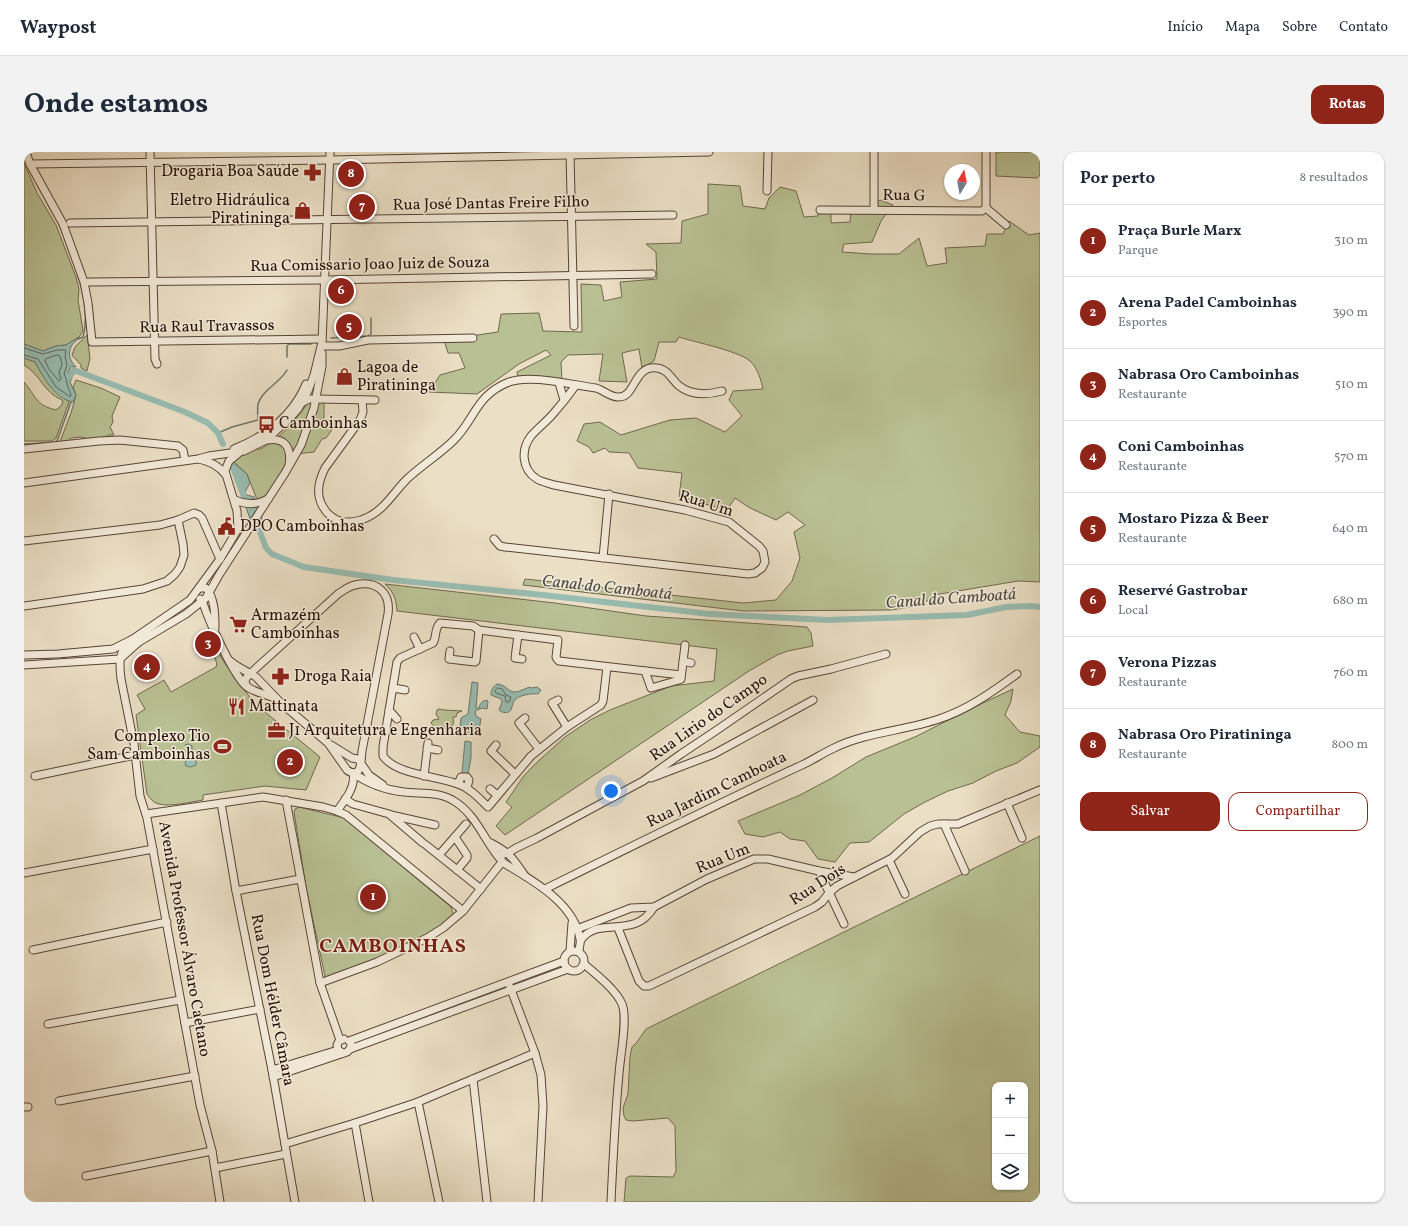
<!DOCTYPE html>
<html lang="pt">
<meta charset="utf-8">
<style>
body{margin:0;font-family:Vollkorn,serif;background:#f2f2f3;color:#1f2937}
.controls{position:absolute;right:12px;bottom:12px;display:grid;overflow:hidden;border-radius:8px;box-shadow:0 1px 3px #0004}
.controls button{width:36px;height:36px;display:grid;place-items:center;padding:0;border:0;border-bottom:1px solid #e0e1e3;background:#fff;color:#1f2937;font:20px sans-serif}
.compass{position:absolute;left:920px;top:12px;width:36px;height:36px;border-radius:50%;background:#fff;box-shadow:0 1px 3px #0004;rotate:10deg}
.you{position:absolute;left:587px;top:639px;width:14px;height:14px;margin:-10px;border:3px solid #fff;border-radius:50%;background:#1a73e8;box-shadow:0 0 0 6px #1a73e833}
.badge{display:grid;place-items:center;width:26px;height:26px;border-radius:50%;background:#8f2418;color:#fff;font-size:13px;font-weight:700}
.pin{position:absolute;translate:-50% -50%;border:2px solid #fff;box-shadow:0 1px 4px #0006}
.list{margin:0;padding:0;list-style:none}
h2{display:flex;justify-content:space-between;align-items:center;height:52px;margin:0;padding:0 16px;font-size:17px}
h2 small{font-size:13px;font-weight:400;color:#747a83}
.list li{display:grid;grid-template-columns:26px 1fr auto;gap:12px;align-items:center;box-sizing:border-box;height:72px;padding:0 16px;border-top:1px solid #e0e1e3}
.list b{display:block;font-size:15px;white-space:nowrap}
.list p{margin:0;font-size:13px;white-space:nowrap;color:#747a83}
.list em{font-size:13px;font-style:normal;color:#747a83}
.actions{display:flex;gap:8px;padding:12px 16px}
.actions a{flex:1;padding:9px 0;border:1px solid #8f2418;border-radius:12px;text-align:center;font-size:14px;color:#8f2418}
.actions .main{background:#8f2418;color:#fff}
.icon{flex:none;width:22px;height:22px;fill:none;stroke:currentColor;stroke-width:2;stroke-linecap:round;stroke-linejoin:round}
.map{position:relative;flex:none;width:1016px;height:1050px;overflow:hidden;border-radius:12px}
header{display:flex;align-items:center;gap:24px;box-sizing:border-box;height:56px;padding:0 20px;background:#fff;border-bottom:1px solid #e0e1e3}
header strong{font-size:19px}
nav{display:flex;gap:22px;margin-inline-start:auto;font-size:14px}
.intro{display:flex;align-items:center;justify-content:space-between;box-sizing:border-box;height:96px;padding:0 24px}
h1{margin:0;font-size:28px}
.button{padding:10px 18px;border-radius:12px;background:#8f2418;color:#fff;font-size:14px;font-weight:700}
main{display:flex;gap:24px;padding:0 24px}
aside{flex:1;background:#fff;border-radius:12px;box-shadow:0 1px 3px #0004}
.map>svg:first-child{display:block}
.green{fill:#b9c194;stroke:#70684e;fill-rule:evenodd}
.water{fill:#98bdb2;stroke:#6b776e}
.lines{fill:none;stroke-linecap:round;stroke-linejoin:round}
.shore{stroke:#60665c;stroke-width:1}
.stream{stroke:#6b776e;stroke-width:1.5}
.canal{stroke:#98bdb2;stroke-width:6}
.minor-casing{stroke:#594336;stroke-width:9}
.minor{stroke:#f2ead9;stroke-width:7}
.labels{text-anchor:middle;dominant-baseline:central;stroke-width:3;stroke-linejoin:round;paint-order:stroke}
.poi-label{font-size:16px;fill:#280f07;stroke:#f2ead9;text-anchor:start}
.street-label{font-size:16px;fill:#280f07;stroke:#f2ead9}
.water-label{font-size:17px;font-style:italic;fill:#4f4c43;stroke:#f2ead9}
.district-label{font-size:20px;font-weight:bold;letter-spacing:1px;fill:#7a1f14;stroke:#f2ead9}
</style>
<header>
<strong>Waypost</strong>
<nav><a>Início</a><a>Mapa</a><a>Sobre</a><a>Contato</a></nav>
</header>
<div class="intro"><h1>Onde estamos</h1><a class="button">Rotas</a></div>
<main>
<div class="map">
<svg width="1016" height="1050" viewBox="0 0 1016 1050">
<rect width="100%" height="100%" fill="#ebdfc5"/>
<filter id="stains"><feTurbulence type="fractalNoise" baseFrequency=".005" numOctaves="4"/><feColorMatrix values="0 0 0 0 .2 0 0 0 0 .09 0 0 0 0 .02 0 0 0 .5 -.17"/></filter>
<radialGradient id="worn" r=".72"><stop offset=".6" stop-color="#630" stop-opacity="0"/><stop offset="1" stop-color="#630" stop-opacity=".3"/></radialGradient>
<!-- green -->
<g class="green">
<polygon points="972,0 1016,0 1016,23 1013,26 972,24"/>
<polygon points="0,11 13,41 32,73 52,125 55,137 54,148 59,179 55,185 42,193 32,194 19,199 0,192"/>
<path d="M 684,32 L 716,34 L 719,54 L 741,57 L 745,46 L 756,35 L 772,39 L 780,65 L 794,64 L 794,55 L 807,57 L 807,71 L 826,70 L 827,57 L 847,55 L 856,48 L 869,53 L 857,69 L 848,90 L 820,92 L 818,100 L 847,102 L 875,102 L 895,86 L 903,114 L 923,111 L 921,96 L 961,94 L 963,82 L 979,82 L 985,69 L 1005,83 L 1016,81 L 1016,430 L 994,429 L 910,443 L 898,453 L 867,458 L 719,459 L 499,433 L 501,427 L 719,451 L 752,448 L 768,429 L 776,406 L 770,380 L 781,373 L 764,360 L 752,368 L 726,356 L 711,346 L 703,358 L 655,345 L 658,321 L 614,316 L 605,301 L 585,300 L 581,296 L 569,301 L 565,295 L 553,289 L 560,272 L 576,270 L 597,283 L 646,268 L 672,266 L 701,280 L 718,264 L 705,248 L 709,239 L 739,237 C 737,228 734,218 728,211 C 720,200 670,190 655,185 L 652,190 L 635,190 L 630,209 L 618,216 L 615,197 L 598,201 L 603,230 L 575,229 L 579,202 L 544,203 L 537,210 L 538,228 L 494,226 L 493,220 L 527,203 L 522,198 L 495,212 L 453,242 L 405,240 L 416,223 L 441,216 L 435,201 L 424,201 L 420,188 L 474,180 L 477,162 L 515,161 L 519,179 L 558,180 L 557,132 L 577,133 L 580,149 L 598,145 L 596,130 L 633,127 L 632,100 L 622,92 L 657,91 L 658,69 L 684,62 Z"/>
<polygon points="63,183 66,206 63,219 57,216 57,213 48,203 51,195"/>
<path d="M 0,206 L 11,210 C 20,227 28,237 44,249 L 45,250 L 32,286 L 28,289 L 0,289 L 0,230 C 12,244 11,253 32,258 L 37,254 L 39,250 L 38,248 C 19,240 17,223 0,213 Z"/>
<polygon points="52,228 77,236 96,245 88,264 89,270 86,275 90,283 84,283 81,285 65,287 57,285 47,286 41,292 35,292 47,261 52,243 49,235"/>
<polygon points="285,250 300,250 300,269 314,269 302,286 298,287 290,300 272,302 237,358 223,322 210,310 216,304 232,297 237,297 252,287 265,275"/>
<path d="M 361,432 L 531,451 L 622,464 L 783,475 L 787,481 L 789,494 L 764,499 L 753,503 L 725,519 L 481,683 L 472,674 L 488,655 L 482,650 L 499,625 L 510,613 L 541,585 L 566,568 L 586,558 L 647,534 L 690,529 L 693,497 L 373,459 C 372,446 370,441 361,432 Z"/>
<path d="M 191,494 L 200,510 L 230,551 L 296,605 L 282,638 L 241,634 L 179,643 L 179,648 C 167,650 146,655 135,652 C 129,651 126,646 123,642 L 112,563 L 121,557 L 113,543 L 140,528 L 147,540 L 192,515 L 193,512 L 187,496 Z"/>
<polygon points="989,537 987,549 981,563 996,580 1016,584 1016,595 993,611 972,619 949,631 924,639 901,650 880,662 845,690 826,691 811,710 794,707 781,689 766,687 756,680 739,685 721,682 714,669 776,643 808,626 842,605 893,584 948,556"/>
<path d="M 415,557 C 423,559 430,558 438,559 L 433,561 L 432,565 L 429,565 C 432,579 420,577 411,576 L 407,571 L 409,568 L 415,567 L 412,562 L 413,558 Z"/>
<polygon points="275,655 320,666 427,755 429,762 428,767 364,805 302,829 282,735 270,660 271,657"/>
<path d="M 1016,684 L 1016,1050 L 600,1050 L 602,1026 L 606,1024 L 649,1025 L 652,1019 L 651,974 L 644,966 L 609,969 L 602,968 L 600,964 L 599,956 L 604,942 L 606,905 L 608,895 L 613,890 L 622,877 ZM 971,933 L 1001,933 L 1001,1035 L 971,1035 Z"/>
</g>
<!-- water -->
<g class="water">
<path d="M 55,185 C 53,189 50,190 48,193 C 43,202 46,209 52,215 L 47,214 L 44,221 L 48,226 L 46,230 L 52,243 L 49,250 C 31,247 19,225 11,210 L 0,206 L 0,192 L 19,199 L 32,194 L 42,193 Z"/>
<polygon points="211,312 223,322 226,331 220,342 230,345 238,367 230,379 208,313"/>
<path d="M 448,530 L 454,531 L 452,556 L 455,556 C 456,551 458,549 463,548 L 464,550 L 463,557 L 458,556 L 451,559 L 452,564 L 457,567 L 455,578 L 449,582 L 442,581 L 436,575 L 437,566 L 444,562 Z"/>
<path d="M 473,532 C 485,533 483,543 496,539 C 499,537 502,537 505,535 L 508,536 L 513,535 L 517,538 L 514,542 C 508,541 494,543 490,549 C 489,551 488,555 487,558 C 484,562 478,561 475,558 L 478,550 L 477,547 L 467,543 C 467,537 469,535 473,532 Z"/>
<polygon points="441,589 447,590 447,606 444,622 438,621"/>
<polygon points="164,592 168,594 168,603 172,609 172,613 167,615 162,614 161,611 164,603 161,593"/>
</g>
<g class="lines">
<!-- shore -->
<g class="shore">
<path d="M 0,196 L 19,202 L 33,198 L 42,198 L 41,205 L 43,213 L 40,222 C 42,226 42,227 43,231 C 43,236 47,239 47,244 L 45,244 L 32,235 L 14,207 L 0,203"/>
<polygon points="33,203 36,204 38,213 35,220 37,227 35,229 25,217 21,209 22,207"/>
<polygon points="474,536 478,537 482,543 487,545 485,550 482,550 481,544 472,541 471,539"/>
</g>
<!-- stream -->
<g class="stream">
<polyline points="5,17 26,56"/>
<path d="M 34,69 C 46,102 69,150 59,185 L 54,187"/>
<polyline points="307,186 344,184 347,182 347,166"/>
<polyline points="263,205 263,194 265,192 287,192"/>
<path d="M 194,281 L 208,275 L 234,268 C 234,264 233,257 234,252 C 238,238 256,231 263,218"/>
<polyline points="31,290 33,289 47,250"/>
<polyline points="0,292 20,291"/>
</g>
<!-- canal -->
<g class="canal">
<polyline points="46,224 50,218 161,260 184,271 194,281 199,292"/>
<polyline points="208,313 222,350"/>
<polyline points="231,367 242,396 248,402 280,415 369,428 519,443 686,462 804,468 943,463 982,455 1007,454 1016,455"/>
</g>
<defs>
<g id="minor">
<polyline points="2,0 6,12 39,72 60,130 64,151 68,190 298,187"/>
<polyline points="126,0 131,207 133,212"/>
<polyline points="546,0 550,174"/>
<polyline points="850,0 850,58"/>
<polyline points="6,12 306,8 685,0"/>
<polyline points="743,39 744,0"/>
<polyline points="962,56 962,0"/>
<polyline points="962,56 982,73"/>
<polyline points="796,58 958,59 962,56"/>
<polyline points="46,71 649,63"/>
<polyline points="65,130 301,128 628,122"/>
<polyline points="298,194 315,194 344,188 449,186"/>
<polyline points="535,231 540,248"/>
<path d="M 338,248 L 339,260 L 336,268 L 301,316 C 296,326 292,340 297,351 C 301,360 307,366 316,369 C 324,371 329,370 337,368 C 359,361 368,342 383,327 C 398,313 416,302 430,288 C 451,267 452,243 485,230 C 506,222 548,233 572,236 C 579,238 586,245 594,245 C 612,246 609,213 633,216 C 643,217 647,226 654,233 C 667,244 683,243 698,239"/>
<polyline points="277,251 285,247 292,247 351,248"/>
<path d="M 243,288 C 261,285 268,296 265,313"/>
<polyline points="0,297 75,289 96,288 154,294 159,298 161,308"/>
<path d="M 210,297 C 242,284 269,264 282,232"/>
<path d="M 175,307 C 186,310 194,313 202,323"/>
<polyline points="0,331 174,307 185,304 220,299 242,288 266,266 274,257 284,239 290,223 298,190 306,0"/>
<path d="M 211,348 C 222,353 233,353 244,347"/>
<path d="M 470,387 L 476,394 L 481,395 L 724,422 L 731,421 L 738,416 L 741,410 L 739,399 L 735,394 L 705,370 L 661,358 L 530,333 C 524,331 518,330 513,327 C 497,317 497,297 507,284 C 514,276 522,270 529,262 C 537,253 545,243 552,233"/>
<polyline points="0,389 136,373 154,368 170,361 175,363 178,366 196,407"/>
<polyline points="579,406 585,342"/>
<path d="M 175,436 L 182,436 C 191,446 191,464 191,476"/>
<path d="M 176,447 L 179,451 C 185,470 209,522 222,534 C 229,540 242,542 250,546"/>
<polyline points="0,454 119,437 143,429 151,422 156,415 160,403 159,392 154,368"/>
<polyline points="494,483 491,506 498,507"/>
<polyline points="390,485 396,497"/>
<path d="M 109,487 C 94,498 95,510 97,527 L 110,592 L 116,644 L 123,666 L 176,953 L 188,999 L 196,1050"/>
<polyline points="426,499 425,507 451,510 452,509 455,478"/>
<polyline points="0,503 34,502 89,497 109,487 166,448 196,407 214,377 213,359 201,319 205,309 216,300"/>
<path d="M 206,509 C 214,516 223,519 232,525 L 257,551 L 304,591 L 323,618 C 338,629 337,607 338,599 L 364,462 C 367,440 352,428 331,433 C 325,434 320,438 314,442 L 229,519 C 224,524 218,528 223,534"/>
<polyline points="659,509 667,511"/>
<polyline points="0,513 96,507 115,490 162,462 182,446 195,423 261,321 277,293 290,256 298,214 298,201"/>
<path d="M 583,515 L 579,549 L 577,553 L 543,575 L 507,604 L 464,655 C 455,646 446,636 434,632 C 414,624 372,623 359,604 L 359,595 L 373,510 L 376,506 L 409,491 C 413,485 410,477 416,471 L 449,474 L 455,478 L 534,488 L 532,505 L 533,507 L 535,509 L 657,523"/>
<polyline points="621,519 627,536 655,528 657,527 661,493"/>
<polyline points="369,536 381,538"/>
<polyline points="534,548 528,551 543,575"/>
<polyline points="365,558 373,567"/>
<polyline points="501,566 495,571 515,597"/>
<polyline points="307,593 328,606 334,607 345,623 359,633"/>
<polyline points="472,593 467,599 491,622"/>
<polyline points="403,596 414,598"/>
<path d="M 329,621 C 345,632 360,638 380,640 C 397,642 414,639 430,649 C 452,662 461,690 477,708"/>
<polyline points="11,624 111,603"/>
<polyline points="400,624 404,591"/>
<polyline points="627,626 690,602 789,548"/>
<polyline points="434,632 437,625 443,625 445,628 443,636"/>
<polyline points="466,637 473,643"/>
<polyline points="321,647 329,652 365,662 399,691"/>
<polyline points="262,648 296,831 316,888"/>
<polyline points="197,651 212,739 248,918 271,1050"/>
<polyline points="983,651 998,686"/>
<path d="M 313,659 C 321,648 332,635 329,621"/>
<polyline points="122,662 239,645 299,655 313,659 322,663 439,759"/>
<polyline points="367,663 411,673"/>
<polyline points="920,672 941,719"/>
<polyline points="431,685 443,703 443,706 433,718"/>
<path d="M 467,691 C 486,701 489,706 501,724"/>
<polyline points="402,693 457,737"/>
<path d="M 483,701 L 477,703 L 477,707 L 478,710 C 506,727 550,750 556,787 C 557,791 555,795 555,799"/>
<polyline points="484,701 492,696 513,686 619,629 657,602 693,578 767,527 774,524 807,517 862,502"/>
<polyline points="415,703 442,672"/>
<polyline points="865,708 881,742"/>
<polyline points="795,719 820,772"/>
<polyline points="0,721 129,697"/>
<path d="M 521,737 C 606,695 691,653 778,613 C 789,608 799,601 810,596 C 843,580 880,579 915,567 C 945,557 968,540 993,522"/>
<polyline points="212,739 276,727"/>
<polyline points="594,776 615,829 620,834 625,834 791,755 798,750 805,741 813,734 868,706 896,680 906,674 914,672 934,672 1016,638"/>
<polyline points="553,777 607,756 630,755 683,727 730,707 744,707 795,719 830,725"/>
<path d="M 557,788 C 574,763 610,789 630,755"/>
<polyline points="9,798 143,770"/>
<circle cx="550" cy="809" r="10"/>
<polyline points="546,799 548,771"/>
<path d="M 560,812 C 572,822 592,838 598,852 C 604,866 596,905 595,922 C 591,964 589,1007 587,1050"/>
<polyline points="296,831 353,810 403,786 419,776 439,759 478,710"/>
<polyline points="486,835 511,901 517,923 519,954 514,1050"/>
<polyline points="161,871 236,857"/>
<polyline points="24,872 156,848"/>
<polyline points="325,889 540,809"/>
<polyline points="326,897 544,817"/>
<polyline points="319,901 314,898 313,893 315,889 320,887"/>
<polyline points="248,918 314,898"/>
<polyline points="249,925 323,900 326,897 327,893"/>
<polyline points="449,927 463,1050"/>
<polyline points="35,949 171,924"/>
<polyline points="394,950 415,1050"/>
<polyline points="0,955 4,955"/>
<polyline points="331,971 345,1050"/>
<polyline points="261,992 331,971 394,950 511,901"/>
<polyline points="191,1016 262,1002"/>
<polyline points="62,1024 188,999"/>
</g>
</defs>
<!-- minor casing -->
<use href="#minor" class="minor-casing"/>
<!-- minor -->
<use href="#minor" class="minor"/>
</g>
<!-- icons -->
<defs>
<symbol id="pharmacy-bare" viewBox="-9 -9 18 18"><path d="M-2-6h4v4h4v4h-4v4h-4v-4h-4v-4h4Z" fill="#8f2418" stroke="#f2ead9" stroke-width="2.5" paint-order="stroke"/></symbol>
<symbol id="shop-bare" viewBox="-9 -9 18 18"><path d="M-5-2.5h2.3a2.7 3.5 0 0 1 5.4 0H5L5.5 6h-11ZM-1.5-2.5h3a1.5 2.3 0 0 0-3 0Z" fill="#8f2418" stroke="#f2ead9" stroke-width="2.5" paint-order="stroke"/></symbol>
<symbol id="bus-bare" viewBox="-9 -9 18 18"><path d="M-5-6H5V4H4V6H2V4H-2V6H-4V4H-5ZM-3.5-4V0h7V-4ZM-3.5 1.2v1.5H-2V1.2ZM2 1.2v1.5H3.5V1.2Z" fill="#8f2418" stroke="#f2ead9" stroke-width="2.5" paint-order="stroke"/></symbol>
<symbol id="civic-bare" viewBox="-9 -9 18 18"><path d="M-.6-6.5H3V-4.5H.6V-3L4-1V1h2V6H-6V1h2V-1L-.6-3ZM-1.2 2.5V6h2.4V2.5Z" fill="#8f2418" stroke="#f2ead9" stroke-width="2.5" paint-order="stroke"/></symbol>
<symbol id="supermarket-bare" viewBox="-9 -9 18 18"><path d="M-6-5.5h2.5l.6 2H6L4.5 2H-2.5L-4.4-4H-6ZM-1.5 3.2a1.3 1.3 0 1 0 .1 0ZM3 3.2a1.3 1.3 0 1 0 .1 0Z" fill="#8f2418" stroke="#f2ead9" stroke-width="2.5" paint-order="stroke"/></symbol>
<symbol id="restaurant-bare" viewBox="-9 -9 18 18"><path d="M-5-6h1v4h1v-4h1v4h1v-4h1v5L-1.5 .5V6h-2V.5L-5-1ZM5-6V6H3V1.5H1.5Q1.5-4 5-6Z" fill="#8f2418" stroke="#f2ead9" stroke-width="2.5" paint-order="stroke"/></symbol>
<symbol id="office-bare" viewBox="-9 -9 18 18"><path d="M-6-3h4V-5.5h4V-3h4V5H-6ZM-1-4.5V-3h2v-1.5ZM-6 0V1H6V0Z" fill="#8f2418" stroke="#f2ead9" stroke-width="2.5" paint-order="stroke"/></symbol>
<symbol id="stadium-bare" viewBox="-9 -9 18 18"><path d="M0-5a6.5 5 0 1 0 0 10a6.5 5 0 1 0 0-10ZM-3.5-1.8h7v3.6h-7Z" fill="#8f2418" stroke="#f2ead9" stroke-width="2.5" paint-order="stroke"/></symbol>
</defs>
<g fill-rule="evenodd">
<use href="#pharmacy-bare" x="276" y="8" width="25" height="25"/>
<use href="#shop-bare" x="266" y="46" width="25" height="25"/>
<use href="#shop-bare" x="308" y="212" width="25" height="25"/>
<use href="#bus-bare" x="230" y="260" width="25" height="25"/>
<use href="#civic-bare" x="190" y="362" width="25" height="25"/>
<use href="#supermarket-bare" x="202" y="460" width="25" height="25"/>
<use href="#pharmacy-bare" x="244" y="512" width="25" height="25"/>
<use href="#restaurant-bare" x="200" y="542" width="25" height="25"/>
<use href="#office-bare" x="240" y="566" width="25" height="25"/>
<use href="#stadium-bare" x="186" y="582" width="25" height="25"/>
</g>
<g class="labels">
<!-- poi labels -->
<g class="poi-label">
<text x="275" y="20" text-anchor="end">Drogaria Boa Saúde</text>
<text x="266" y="49" text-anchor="end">Eletro Hidráulica<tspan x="266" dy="18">Piratininga</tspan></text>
<text x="333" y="216">Lagoa de<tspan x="333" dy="18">Piratininga</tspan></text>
<text x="255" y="272">Camboinhas</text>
<text x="216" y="375">DPO Camboinhas</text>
<text x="227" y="464">Armazém<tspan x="227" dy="18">Camboinhas</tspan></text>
<text x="270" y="525">Droga Raia</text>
<text x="225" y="555">Mattinata</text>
<text x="265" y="579">J1 Arquitetura e Engenharia</text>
<text x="186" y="585" text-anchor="end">Complexo Tio<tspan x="186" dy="18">Sam Camboinhas</tspan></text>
</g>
<!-- street labels -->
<g class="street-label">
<text transform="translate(880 44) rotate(1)">Rua G</text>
<text transform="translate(467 52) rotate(-1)">Rua José Dantas Freire Filho</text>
<text transform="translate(346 113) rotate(-1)">Rua Comissario Joao Juiz de Souza</text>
<text transform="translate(183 175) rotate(-1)">Rua Raul Travassos</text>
<text transform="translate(682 352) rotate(17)">Rua Um</text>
<text transform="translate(685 566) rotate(-35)">Rua Lirio do Campo</text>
<text transform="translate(693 638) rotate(-26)">Rua Jardim Camboata</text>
<text transform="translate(699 707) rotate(-22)">Rua Um</text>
<text transform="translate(794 733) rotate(-33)">Rua Dois</text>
<text transform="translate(160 787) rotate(80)">Avenida Professor Álvaro Caetano</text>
<text transform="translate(248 848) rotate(79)">Rua Dom Hélder Câmara</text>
</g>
<!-- water labels -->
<g class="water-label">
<text transform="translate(583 436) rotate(6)">Canal do Camboatá</text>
<text transform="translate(927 447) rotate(-4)">Canal do Camboatá</text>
</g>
<!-- district labels -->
<g class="district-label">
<text x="369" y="795">CAMBOINHAS</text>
</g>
</g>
<rect width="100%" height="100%" filter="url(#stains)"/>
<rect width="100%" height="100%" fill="url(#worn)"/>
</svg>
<div class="controls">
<button>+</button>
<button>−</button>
<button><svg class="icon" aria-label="layers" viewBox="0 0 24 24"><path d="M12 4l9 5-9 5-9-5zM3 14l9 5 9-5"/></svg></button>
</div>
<svg class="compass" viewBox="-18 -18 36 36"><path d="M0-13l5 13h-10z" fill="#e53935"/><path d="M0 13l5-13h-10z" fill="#747a83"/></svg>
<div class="you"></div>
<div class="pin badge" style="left:349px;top:745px">1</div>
<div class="pin badge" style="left:266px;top:610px">2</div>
<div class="pin badge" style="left:184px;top:492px">3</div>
<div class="pin badge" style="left:123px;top:515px">4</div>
<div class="pin badge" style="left:325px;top:175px">5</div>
<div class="pin badge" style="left:317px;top:139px">6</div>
<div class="pin badge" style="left:338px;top:55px">7</div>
<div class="pin badge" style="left:327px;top:22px">8</div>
</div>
<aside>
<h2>Por perto<small>8 resultados</small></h2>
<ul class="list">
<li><span class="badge">1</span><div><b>Praça Burle Marx</b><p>Parque</p></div><em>310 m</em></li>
<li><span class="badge">2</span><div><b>Arena Padel Camboinhas</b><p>Esportes</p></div><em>390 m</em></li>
<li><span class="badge">3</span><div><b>Nabrasa Oro Camboinhas</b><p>Restaurante</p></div><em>510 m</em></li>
<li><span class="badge">4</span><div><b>Coni Camboinhas</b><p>Restaurante</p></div><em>570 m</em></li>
<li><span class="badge">5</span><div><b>Mostaro Pizza &amp; Beer</b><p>Restaurante</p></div><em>640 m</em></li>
<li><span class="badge">6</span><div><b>Reservé Gastrobar</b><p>Local</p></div><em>680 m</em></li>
<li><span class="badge">7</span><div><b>Verona Pizzas</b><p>Restaurante</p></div><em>760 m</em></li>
<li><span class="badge">8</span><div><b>Nabrasa Oro Piratininga</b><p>Restaurante</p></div><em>800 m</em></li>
</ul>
<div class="actions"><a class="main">Salvar</a><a>Compartilhar</a></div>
</aside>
</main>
